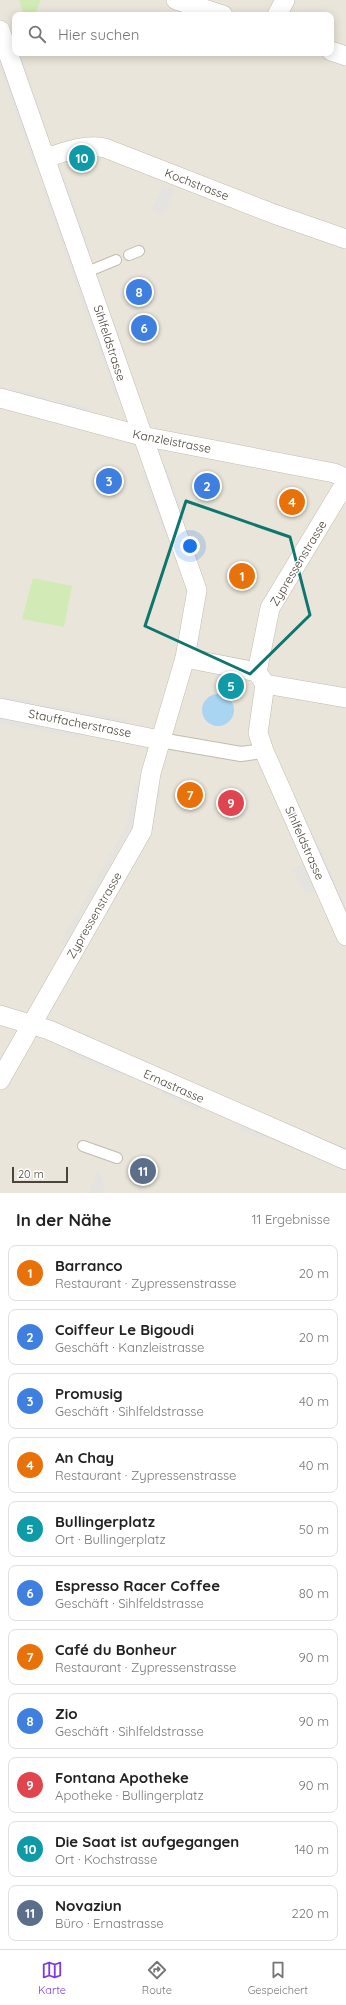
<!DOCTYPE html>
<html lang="de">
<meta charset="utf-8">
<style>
body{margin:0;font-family:Quicksand,sans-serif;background:#f6f6f6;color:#222}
.scale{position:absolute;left:12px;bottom:10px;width:56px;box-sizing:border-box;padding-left:4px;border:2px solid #4b4439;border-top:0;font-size:11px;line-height:14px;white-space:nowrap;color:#4b4439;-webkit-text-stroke:3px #fff;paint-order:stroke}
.you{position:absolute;left:190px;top:546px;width:14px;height:14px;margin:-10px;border:3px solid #fff;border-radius:50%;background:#1a73e8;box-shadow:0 0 0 6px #1a73e833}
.badge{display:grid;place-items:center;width:26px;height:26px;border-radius:50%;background:#7c3aed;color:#fff;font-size:13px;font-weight:700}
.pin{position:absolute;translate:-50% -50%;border:2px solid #fff;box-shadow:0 1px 4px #0006}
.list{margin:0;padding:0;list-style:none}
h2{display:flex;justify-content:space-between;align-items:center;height:52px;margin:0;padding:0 16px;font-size:17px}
h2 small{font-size:13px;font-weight:400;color:#767676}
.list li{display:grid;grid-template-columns:26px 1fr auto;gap:12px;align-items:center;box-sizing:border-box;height:56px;margin:0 8px 8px;padding:0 8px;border:1px solid #e0e0e0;border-radius:8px}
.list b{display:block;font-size:15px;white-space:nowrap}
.list p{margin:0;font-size:13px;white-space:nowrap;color:#767676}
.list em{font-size:13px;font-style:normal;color:#767676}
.icon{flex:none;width:22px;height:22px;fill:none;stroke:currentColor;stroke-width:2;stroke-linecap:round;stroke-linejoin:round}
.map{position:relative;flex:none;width:346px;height:1193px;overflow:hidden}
.search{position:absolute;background:#fff;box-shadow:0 2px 10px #0003;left:12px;right:12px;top:12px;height:44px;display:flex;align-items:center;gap:10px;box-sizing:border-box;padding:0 14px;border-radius:8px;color:#767676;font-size:15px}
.sheet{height:756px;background:#fff}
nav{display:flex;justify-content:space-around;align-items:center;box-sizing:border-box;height:56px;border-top:1px solid #e0e0e0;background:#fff;font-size:11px;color:#767676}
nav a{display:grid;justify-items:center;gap:2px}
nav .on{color:#7c3aed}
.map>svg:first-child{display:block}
.residential{fill:#eae5da;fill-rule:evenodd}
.green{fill:#d2eab5}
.parking{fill:#e5e3e0}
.water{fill:#a9d4f2}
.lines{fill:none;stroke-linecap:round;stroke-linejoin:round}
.service-casing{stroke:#c2bbae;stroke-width:12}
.pedestrian-casing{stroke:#c2bbae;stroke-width:16}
.minor-casing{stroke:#c2bbae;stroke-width:20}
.service{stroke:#fff;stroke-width:10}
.pedestrian{stroke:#fff;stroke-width:14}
.minor{stroke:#fff;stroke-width:19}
.marked{fill:none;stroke:#0f766e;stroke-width:3;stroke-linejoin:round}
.labels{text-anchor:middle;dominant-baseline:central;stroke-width:3;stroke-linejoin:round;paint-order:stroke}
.street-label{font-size:12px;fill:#4b4439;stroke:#fff}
</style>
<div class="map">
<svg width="346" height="1193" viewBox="0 0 346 1193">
<rect width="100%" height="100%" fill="#f6f3ec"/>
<!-- residential -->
<path class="residential" d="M 0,0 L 346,0 L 346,1193 L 0,1193 ZM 15,15 L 331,15 L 331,53 L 15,53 Z"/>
<!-- green -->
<g class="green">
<polygon points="19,0 41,0 35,14 24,15"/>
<polygon points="33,578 72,586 64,627 22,619"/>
</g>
<!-- parking -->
<g class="parking">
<polygon points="15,53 20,53 45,124 41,126"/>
<polygon points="0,55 40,167 35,169 0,70"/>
<polygon points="64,177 90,251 85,252 59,178"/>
<polygon points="163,184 175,190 163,216 151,210"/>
<polygon points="46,186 120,397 116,398 42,188"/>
<polygon points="112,315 126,355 122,356 108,316"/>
<polygon points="13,388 48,397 47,402 12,393"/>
<polygon points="55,399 90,408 89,413 54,404"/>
<polygon points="166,466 186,519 181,521 162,468"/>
<polygon points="147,470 168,530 163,532 141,472"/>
<polygon points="0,695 125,719 124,724 0,701"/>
<polygon points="0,717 80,732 79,738 0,724"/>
<polygon points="135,785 140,787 135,821 64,945 60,944 127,824"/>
<polygon points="155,789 161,790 156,817 150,815"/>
<polygon points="315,836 346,907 346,923 309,838"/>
<polygon points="304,864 316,890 305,895 293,869"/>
<polygon points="70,1049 124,1072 122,1077 68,1054"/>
<polygon points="163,1089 203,1107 201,1112 161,1094"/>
<polygon points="241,1125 266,1135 264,1140 239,1131"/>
<polygon points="98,1168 105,1185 102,1193 89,1193"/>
</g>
<!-- water -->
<circle class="water" cx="218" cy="710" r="16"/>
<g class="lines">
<defs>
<g id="service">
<polyline points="129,255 139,251"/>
<polyline points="87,272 116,260"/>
<polyline points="83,1146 117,1158"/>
</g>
<polyline id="pedestrian" points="160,740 241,754 264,751"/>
<g id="minor">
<polyline points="176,0 223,15"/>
<polyline points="277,15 285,0"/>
<polyline points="0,30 197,590 185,658"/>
<polyline points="331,51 346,56"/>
<path d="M 46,158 C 67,151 84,144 105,148 L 274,214 L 346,239"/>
<polyline points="0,398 142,436 334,473 346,478"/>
<polyline points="257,672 270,608 346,482"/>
<polyline points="265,684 346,698"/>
<polyline points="0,708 160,740"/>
<polyline points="0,1015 49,1030 346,1160"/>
<polyline points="0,1080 142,831 151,773 185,658 257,672 265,684 258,733 264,751 346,936"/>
</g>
</defs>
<!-- service casing -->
<use href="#service" class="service-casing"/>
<!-- pedestrian casing -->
<use href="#pedestrian" class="pedestrian-casing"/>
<!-- minor casing -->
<use href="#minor" class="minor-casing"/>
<!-- service -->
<use href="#service" class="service"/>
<!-- pedestrian -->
<use href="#pedestrian" class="pedestrian"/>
<!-- minor -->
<use href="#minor" class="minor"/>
</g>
<!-- marked area -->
<path class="marked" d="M 186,501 L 290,537 L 310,615 L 250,674 L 145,626 Z"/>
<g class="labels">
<!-- street labels -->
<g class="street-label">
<text transform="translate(197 184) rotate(21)">Kochstrasse</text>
<text transform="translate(110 343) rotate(72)">Sihlfeldstrasse</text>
<text transform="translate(172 441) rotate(11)">Kanzleistrasse</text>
<text transform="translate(298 563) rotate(-59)">Zypressenstrasse</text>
<text transform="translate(80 723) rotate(11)">Stauffacherstrasse</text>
<text transform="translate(305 843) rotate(66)">Sihlfeldstrasse</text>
<text transform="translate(94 915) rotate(-60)">Zypressenstrasse</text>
<text transform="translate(174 1086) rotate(24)">Ernastrasse</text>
</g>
</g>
</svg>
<div class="scale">20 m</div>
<div class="you"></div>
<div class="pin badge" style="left:242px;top:576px;background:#e8710a">1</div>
<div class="pin badge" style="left:207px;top:486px;background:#3f7fe0">2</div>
<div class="pin badge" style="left:109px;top:481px;background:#3f7fe0">3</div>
<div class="pin badge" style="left:292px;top:502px;background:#e8710a">4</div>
<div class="pin badge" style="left:231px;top:686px;background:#0f9aa8">5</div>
<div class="pin badge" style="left:144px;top:328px;background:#3f7fe0">6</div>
<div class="pin badge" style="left:190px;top:795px;background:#e8710a">7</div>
<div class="pin badge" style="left:139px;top:292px;background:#3f7fe0">8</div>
<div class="pin badge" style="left:231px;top:803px;background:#e0444e">9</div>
<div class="pin badge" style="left:82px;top:158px;background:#0f9aa8">10</div>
<div class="pin badge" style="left:143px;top:1171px;background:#5c6f8a">11</div>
<div class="search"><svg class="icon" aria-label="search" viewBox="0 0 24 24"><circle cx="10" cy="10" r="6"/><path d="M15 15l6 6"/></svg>Hier suchen</div>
</div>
<section class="sheet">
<h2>In der Nähe<small>11 Ergebnisse</small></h2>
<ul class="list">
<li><span class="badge" style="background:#e8710a">1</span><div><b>Barranco</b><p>Restaurant · Zypressenstrasse</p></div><em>20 m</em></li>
<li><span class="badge" style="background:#3f7fe0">2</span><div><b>Coiffeur Le Bigoudi</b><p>Geschäft · Kanzleistrasse</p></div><em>20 m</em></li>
<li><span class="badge" style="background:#3f7fe0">3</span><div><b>Promusig</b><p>Geschäft · Sihlfeldstrasse</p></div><em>40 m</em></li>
<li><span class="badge" style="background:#e8710a">4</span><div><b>An Chay</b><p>Restaurant · Zypressenstrasse</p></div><em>40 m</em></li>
<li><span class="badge" style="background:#0f9aa8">5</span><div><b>Bullingerplatz</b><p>Ort · Bullingerplatz</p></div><em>50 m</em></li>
<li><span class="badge" style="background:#3f7fe0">6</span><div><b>Espresso Racer Coffee</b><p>Geschäft · Sihlfeldstrasse</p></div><em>80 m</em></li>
<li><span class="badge" style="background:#e8710a">7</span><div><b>Café du Bonheur</b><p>Restaurant · Zypressenstrasse</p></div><em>90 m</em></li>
<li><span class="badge" style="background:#3f7fe0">8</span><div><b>Zio</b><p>Geschäft · Sihlfeldstrasse</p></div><em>90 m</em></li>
<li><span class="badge" style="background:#e0444e">9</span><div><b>Fontana Apotheke</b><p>Apotheke · Bullingerplatz</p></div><em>90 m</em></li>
<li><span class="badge" style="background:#0f9aa8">10</span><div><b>Die Saat ist aufgegangen</b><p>Ort · Kochstrasse</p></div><em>140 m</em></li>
<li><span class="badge" style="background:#5c6f8a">11</span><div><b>Novaziun</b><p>Büro · Ernastrasse</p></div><em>220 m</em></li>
</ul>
</section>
<nav>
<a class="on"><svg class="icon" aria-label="map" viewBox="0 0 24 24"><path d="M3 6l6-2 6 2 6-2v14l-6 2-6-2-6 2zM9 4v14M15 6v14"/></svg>Karte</a>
<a><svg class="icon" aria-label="directions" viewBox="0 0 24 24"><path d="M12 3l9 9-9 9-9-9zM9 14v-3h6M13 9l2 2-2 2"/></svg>Route</a>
<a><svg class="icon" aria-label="saved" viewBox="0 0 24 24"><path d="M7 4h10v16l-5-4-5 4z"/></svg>Gespeichert</a>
</nav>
